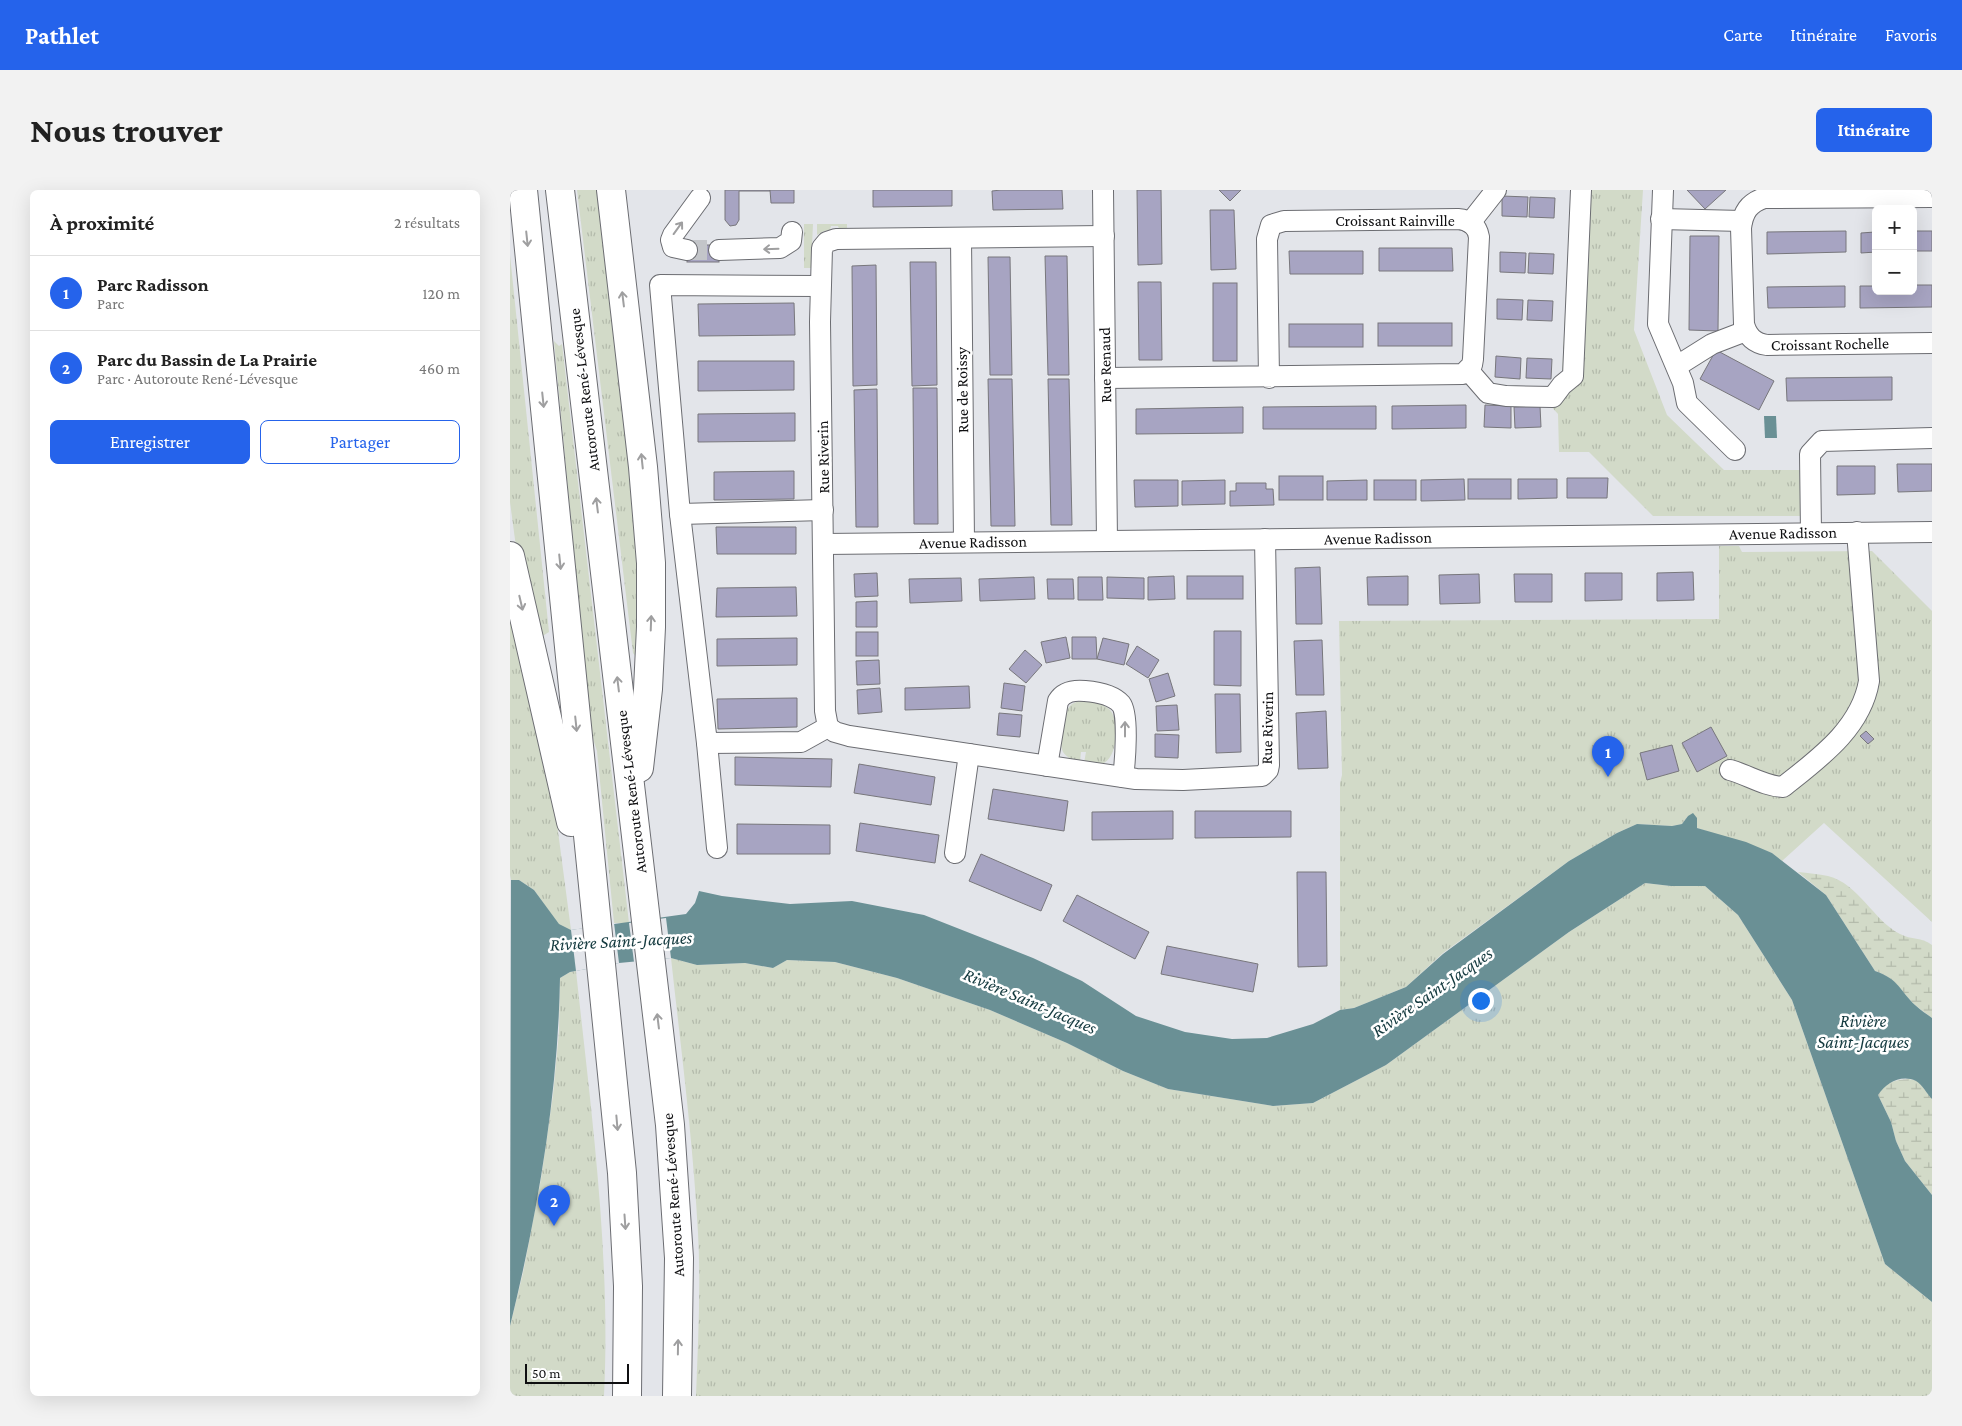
<!DOCTYPE html>
<html lang="fr">
<meta charset="utf-8">
<style>
body{margin:0;font-family:"Crimson Pro",serif;background:#f2f2f2;color:#222}
.controls{position:absolute;right:15px;top:15px;display:grid;overflow:hidden;border-radius:8px;box-shadow:0 5px 20px #0002}
.controls button{width:45px;height:45px;display:grid;place-items:center;padding:0;border:0;border-bottom:1px solid #e0e0e0;background:#fff;color:#222;font:25px sans-serif}
.scale{position:absolute;left:15px;bottom:12px;width:104px;box-sizing:border-box;padding-left:5px;border:2px solid #0f0f11;border-top:0;font-size:14px;line-height:18px;white-space:nowrap;color:#0f0f11;-webkit-text-stroke:4px #fff;paint-order:stroke}
.you{position:absolute;left:970px;top:810px;width:18px;height:18px;margin:-12px;border:4px solid #fff;border-radius:50%;background:#1a73e8;box-shadow:0 0 0 8px #1a73e833}
.badge{display:grid;place-items:center;width:32px;height:32px;border-radius:50%;background:#2563eb;color:#fff;font-size:16px;font-weight:700}
.pin{position:absolute;translate:-50% -41px;filter:drop-shadow(0 1px 2px #0008)}
.pin::after{content:'';position:absolute;top:26px;width:18px;height:15px;background:inherit;clip-path:polygon(0 0,100% 0,50% 100%)}
.list{margin:0;padding:0;list-style:none}
h2{display:flex;justify-content:space-between;align-items:center;height:65px;margin:0;padding:0 20px;font-size:21px}
h2 small{font-size:16px;font-weight:400;color:#767676}
.list li{display:grid;grid-template-columns:32px 1fr auto;gap:15px;align-items:center;box-sizing:border-box;height:75px;padding:0 20px;border-top:1px solid #e0e0e0}
.list b{display:block;font-size:19px;white-space:nowrap}
.list p{margin:0;font-size:16px;white-space:nowrap;color:#767676}
.list em{font-size:16px;font-style:normal;color:#767676}
.actions{display:flex;gap:10px;padding:15px 20px}
.actions a{flex:1;padding:11px 0;border:1px solid #2563eb;border-radius:8px;text-align:center;font-size:18px;color:#2563eb}
.actions .main{background:#2563eb;color:#fff}
.map{position:relative;flex:none;width:1422px;height:1206px;overflow:hidden;border-radius:8px}
header{display:flex;align-items:center;gap:30px;box-sizing:border-box;height:70px;padding:0 25px;background:#2563eb;color:#fff}
header strong{font-size:24px}
nav{display:flex;gap:28px;margin-inline-start:auto;font-size:18px}
.intro{display:flex;align-items:center;justify-content:space-between;box-sizing:border-box;height:120px;padding:0 30px}
h1{margin:0;font-size:35px}
.button{padding:12px 22px;border-radius:8px;background:#2563eb;color:#fff;font-size:18px;font-weight:700}
main{display:flex;gap:30px;padding:0 30px}
aside{flex:1;background:#fff;border-radius:8px;box-shadow:0 5px 20px #0002}
.map>svg:first-child{display:block}
.grass{fill:url(#grass-tufts)}
.wetland{fill:url(#wetland-marsh)}
.water{fill:#6a9095}
.pier{fill:#e3e5ea}
.building{fill:#a7a4c2;stroke:#78777c}
.lines{fill:none;stroke-linecap:round;stroke-linejoin:round}
.minor-tunnel{stroke:#c3c5c9;stroke-width:20;stroke-dasharray:20 10;stroke-linecap:butt}
.minor-casing{stroke:#6c6d72;stroke-width:22}
.highway-casing{stroke:#6c6d72;stroke-width:30}
.minor{stroke:#fff;stroke-width:20}
.highway{stroke:#fff;stroke-width:28}
.oneway{stroke:#9f9fa0}
.labels{text-anchor:middle;dominant-baseline:central;stroke-width:5;stroke-linejoin:round;paint-order:stroke}
.street-label{font-size:16px;fill:#0f0f11;stroke:#fff}
.water-label{font-size:18px;font-style:italic;fill:#13393e;stroke:#fff}
</style>
<header>
<strong>Pathlet</strong>
<nav><a>Carte</a><a>Itinéraire</a><a>Favoris</a></nav>
</header>
<div class="intro"><h1>Nous trouver</h1><a class="button">Itinéraire</a></div>
<main>
<aside>
<h2>À proximité<small>2 résultats</small></h2>
<ul class="list">
<li><span class="badge">1</span><div><b>Parc Radisson</b><p>Parc</p></div><em>120 m</em></li>
<li><span class="badge">2</span><div><b>Parc du Bassin de La Prairie</b><p>Parc · Autoroute René-Lévesque</p></div><em>460 m</em></li>
</ul>
<div class="actions"><a class="main">Enregistrer</a><a>Partager</a></div>
</aside>
<div class="map">
<svg width="1422" height="1206" viewBox="0 0 1422 1206">
<defs>
<pattern id="grass-tufts" width="24" height="20" patternUnits="userSpaceOnUse" patternTransform="scale(1.25)"><rect width="24" height="20" fill="#d2dac8"/><path d="M3 7l-1-3M5 7V3M7 7l1-3M15 17l-1-3M17 17v-4M19 17l1-3" fill="none" stroke="#b3baab"/></pattern>
<pattern id="wetland-marsh" width="20" height="14" patternUnits="userSpaceOnUse" patternTransform="scale(1.25)"><rect width="20" height="14" fill="#d2dac8"/><path d="M1 5h8M5 5V1M11 12h8M15 12V8" fill="none" stroke="#b3baab"/></pattern>
</defs>
<rect width="100%" height="100%" fill="#e3e5ea"/>
<!-- grass -->
<g class="grass">
<polygon points="67,0 93,0 134,366 126,467 123,463"/>
<polygon points="1061,0 1133,0 1124,140 1157,225 1214,280 1292,280 1293,326 1143,326 1079,262 1049,262 1048,224 1038,213 1038,196 1052,184"/>
<polygon points="294,34 303,34 301,78 294,78"/>
<polygon points="307,34 337,34 337,39 329,39 328,36 321,36 320,40 314,41 307,45"/>
<polygon points="0,65 39,442 31,447 6,357 0,312"/>
<polygon points="44,151 49,156 52,154 119,733 104,733 87,561 81,543"/>
<polygon points="1209,356 1229,356 1232,362 1362,361 1422,421 1422,732 1314,633 1272,671 1262,663 1187,638 1178,626 1172,634 1162,636 1127,634 1107,643 1059,671 933,763 896,797 844,818 830,820 830,593 832,585 829,431 1209,429"/>
<polygon points="0,407 41,588 61,740 49,735 24,700 9,690 1,690 0,685"/>
<path d="M 573,511 C 582,512 592,513 599,519 C 610,529 608,566 594,573 C 588,575 581,574 574,573 L 576,562 L 571,562 L 570,572 C 563,570 557,568 553,562 C 548,553 553,520 562,514 C 565,512 569,511 573,511 Z"/>
<path d="M 1135,693 L 1161,696 L 1195,696 L 1228,725 L 1282,810 L 1375,1074 L 1422,1112 L 1422,1206 L 186,1206 C 188,1152 191,1097 188,1043 C 183,951 171,859 161,768 L 187,775 L 235,773 L 263,778 L 277,770 L 325,772 L 387,788 L 480,820 L 557,853 L 613,881 L 658,899 L 763,916 L 803,913 L 876,875 L 1059,742 Z"/>
<path d="M 66,781 C 81,920 101,1066 94,1206 L 0,1206 L 0,1136 L 13,1083 L 31,989 L 43,905 L 49,842 L 50,788 L 60,782 Z"/>
</g>
<!-- wetland -->
<g class="wetland">
<path d="M 1288,682 C 1298,683 1309,684 1318,686 C 1349,694 1363,730 1390,744 C 1401,750 1412,747 1422,755 L 1422,828 C 1417,824 1411,820 1405,815 C 1390,801 1388,789 1365,781 L 1316,705 Z"/>
<path d="M 1399,889 L 1408,891 L 1422,909 L 1422,1005 L 1395,971 L 1386,951 L 1381,932 L 1368,905 C 1376,892 1384,890 1399,889 Z"/>
</g>
<!-- water -->
<g class="water">
<polygon points="1254,226 1266,226 1267,248 1255,248"/>
<path d="M 1183,623 L 1187,628 L 1187,638 L 1236,652 L 1262,663 L 1316,705 L 1365,781 C 1389,789 1390,801 1405,815 C 1410,820 1417,824 1422,828 L 1422,909 C 1417,904 1412,894 1406,891 C 1391,884 1376,893 1368,905 L 1381,932 L 1386,951 L 1395,971 L 1422,1005 L 1422,1112 L 1375,1074 L 1282,810 L 1228,725 L 1195,696 L 1161,696 L 1135,693 L 1059,742 L 876,875 L 803,913 L 763,916 L 658,899 L 613,881 L 557,853 L 480,820 L 387,788 L 325,772 L 277,770 L 263,778 L 235,773 L 187,775 L 161,768 L 109,773 L 60,782 L 50,788 C 48,905 28,1022 0,1136 L 1,690 L 9,690 L 24,700 L 49,734 L 61,740 L 176,724 L 185,713 L 189,701 L 212,706 L 280,714 L 342,711 L 414,725 L 523,768 L 572,791 L 626,826 L 675,842 L 722,849 L 757,848 L 803,834 L 830,820 L 844,818 L 896,797 L 933,764 L 1059,671 L 1107,643 L 1127,634 L 1162,636 L 1172,634 L 1178,626 Z"/>
</g>
<!-- pier -->
<g class="pier">
<polygon points="156,728 161,768 124,772 119,733"/>
<polygon points="104,733 109,773 66,781 61,740"/>
</g>
<!-- building -->
<g class="building">
<polygon points="215,0 260,0 260,1 229,1 229,30 226,35 220,36 215,30"/>
<polygon points="260,0 284,0 284,13 261,13"/>
<polygon points="363,0 442,0 442,16 363,17"/>
<polygon points="491,0 552,0 553,19 483,20 482,1"/>
<polygon points="627,0 651,0 652,74 628,75"/>
<polygon points="709,0 731,0 720,11"/>
<polygon points="1177,0 1216,0 1195,19"/>
<polygon points="992,6 1018,7 1017,27 992,26"/>
<polygon points="1020,7 1045,8 1044,28 1019,27"/>
<polygon points="700,20 724,20 726,79 701,80"/>
<polygon points="1336,41 1336,62 1257,64 1257,42"/>
<rect x="1403" y="41" width="19" height="20"/>
<polygon points="1365,42 1366,62 1351,63 1351,43"/>
<polygon points="1180,46 1209,46 1208,141 1179,140"/>
<rect x="177" y="55" width="32" height="17"/>
<polygon points="869,58 942,58 943,81 869,81"/>
<polygon points="779,61 853,61 853,84 780,84"/>
<polygon points="990,62 1016,63 1015,83 990,82"/>
<polygon points="1019,63 1044,64 1043,84 1018,83"/>
<polygon points="535,66 557,66 559,185 538,185"/>
<polygon points="478,67 500,67 502,185 480,185"/>
<polygon points="400,72 426,72 427,195 402,196"/>
<polygon points="366,75 367,195 343,196 342,76"/>
<polygon points="628,92 651,92 652,170 629,170"/>
<rect x="703" y="93" width="24" height="78"/>
<polygon points="1403,95 1422,95 1422,117 1350,118 1350,96 1366,96 1366,101 1403,101"/>
<polygon points="1335,96 1335,117 1258,118 1257,97"/>
<polygon points="987,109 1013,110 1012,130 987,129"/>
<polygon points="1018,110 1043,111 1042,131 1017,130"/>
<polygon points="284,113 285,145 189,146 188,114"/>
<rect x="868" y="133" width="74" height="23"/>
<rect x="779" y="134" width="74" height="23"/>
<polygon points="1206,160 1264,191 1249,220 1190,189"/>
<polygon points="986,166 1011,168 1010,189 985,187"/>
<polygon points="1017,168 1042,169 1041,189 1016,188"/>
<polygon points="188,171 284,171 284,200 188,201"/>
<polygon points="1382,187 1382,210 1277,211 1276,188"/>
<polygon points="478,189 502,189 505,336 481,336"/>
<polygon points="538,189 559,189 562,335 541,335"/>
<polygon points="403,198 427,198 428,334 404,334"/>
<polygon points="367,199 368,337 346,337 344,200"/>
<polygon points="956,215 956,238 882,239 882,216"/>
<polygon points="975,215 1001,216 1001,238 974,237"/>
<polygon points="866,216 866,239 753,239 753,217"/>
<polygon points="1030,216 1031,237 1005,238 1004,217"/>
<polygon points="733,217 733,243 626,244 626,219"/>
<polygon points="285,223 285,251 188,252 188,224"/>
<polygon points="1387,274 1422,274 1422,301 1388,302"/>
<polygon points="1327,276 1365,276 1365,304 1327,305"/>
<polygon points="284,281 284,309 204,310 204,282"/>
<rect x="769" y="286" width="44" height="24"/>
<polygon points="1057,288 1098,288 1097,308 1057,308"/>
<polygon points="954,289 955,310 911,311 911,290"/>
<rect x="958" y="289" width="43" height="20"/>
<polygon points="1008,289 1047,289 1047,308 1008,309"/>
<polygon points="624,290 668,290 668,316 625,317"/>
<polygon points="715,290 715,314 672,315 672,291"/>
<polygon points="857,290 857,310 817,310 817,291"/>
<rect x="864" y="290" width="42" height="20"/>
<polygon points="726,293 756,293 756,299 763,299 764,315 720,316 720,301 726,301"/>
<polygon points="206,337 286,337 286,364 207,364"/>
<polygon points="810,377 812,434 786,434 785,378"/>
<polygon points="1183,382 1184,410 1147,411 1147,383"/>
<polygon points="367,383 368,406 345,407 344,384"/>
<polygon points="1075,383 1112,383 1112,410 1075,411"/>
<polygon points="969,384 970,413 930,414 929,385"/>
<polygon points="1004,384 1042,384 1042,412 1005,412"/>
<polygon points="664,386 665,409 638,410 638,387"/>
<rect x="677" y="386" width="56" height="23"/>
<polygon points="898,386 898,415 858,415 857,387"/>
<polygon points="524,387 525,409 470,411 469,389"/>
<polygon points="568,387 592,387 593,410 568,410"/>
<polygon points="597,387 634,388 634,409 597,408"/>
<polygon points="451,388 452,411 400,413 399,389"/>
<polygon points="537,389 563,389 564,409 538,409"/>
<polygon points="286,397 287,426 206,427 207,398"/>
<polygon points="367,411 367,437 346,437 346,412"/>
<polygon points="704,441 731,441 731,496 704,495"/>
<rect x="346" y="442" width="22" height="24"/>
<polygon points="556,447 560,468 536,473 531,452"/>
<polygon points="562,447 586,447 587,469 562,469"/>
<polygon points="287,448 287,475 207,476 207,449"/>
<polygon points="593,448 619,454 614,475 587,469"/>
<polygon points="812,450 814,505 786,505 784,451"/>
<polygon points="627,456 649,470 638,488 616,474"/>
<polygon points="515,460 532,475 516,493 499,479"/>
<polygon points="369,470 370,494 347,495 346,471"/>
<polygon points="658,483 665,506 646,512 639,489"/>
<polygon points="494,493 515,496 512,521 491,518"/>
<polygon points="459,496 460,518 395,520 395,498"/>
<polygon points="370,498 372,522 348,524 347,500"/>
<polygon points="705,504 730,504 731,562 706,563"/>
<polygon points="287,508 287,537 208,539 207,509"/>
<polygon points="667,515 669,540 647,541 646,516"/>
<polygon points="816,521 818,578 788,579 786,523"/>
<polygon points="489,523 512,525 510,547 487,545"/>
<polygon points="1201,537 1217,566 1187,582 1172,553"/>
<polygon points="1356,541 1364,549 1358,554 1350,546"/>
<polygon points="645,544 669,545 668,568 645,567"/>
<polygon points="1162,555 1169,581 1137,590 1130,563"/>
<polygon points="225,567 322,569 321,597 225,595"/>
<polygon points="349,574 425,587 421,615 344,603"/>
<polygon points="483,599 558,611 554,641 478,629"/>
<polygon points="663,621 663,649 582,650 582,622"/>
<polygon points="685,621 781,621 781,647 685,648"/>
<polygon points="350,633 429,645 425,673 346,661"/>
<polygon points="227,634 320,635 320,664 227,664"/>
<polygon points="471,664 542,695 531,721 459,691"/>
<polygon points="787,682 816,682 817,776 788,777"/>
<polygon points="567,705 639,742 625,769 553,731"/>
<polygon points="657,756 748,774 743,802 651,784"/>
</g>
<g class="lines">
<!-- minor-tunnel -->
<polyline class="minor-tunnel" points="177,60 209,60"/>
<defs>
<g id="minor">
<polyline points="593,0 597,351"/>
<polyline points="1153,0 1148,134 1173,193 1177,213 1225,260"/>
<path d="M 1422,7 L 1254,8 C 1239,13 1233,22 1231,38 L 1234,134 C 1237,146 1244,153 1257,155 L 1422,153"/>
<polyline points="1151,29 1232,31"/>
<polyline points="960,33 986,0"/>
<polyline points="594,46 326,49 317,52 312,58 310,132 315,521 318,537 325,542 339,546 626,589 673,590 752,586 758,580 759,575 755,349"/>
<polyline points="451,48 454,352"/>
<polyline points="177,60 163,57 161,50 163,45 190,8"/>
<polyline points="209,60 270,58 281,51 282,42"/>
<polyline points="310,96 150,95 170,324 197,553 291,552 318,537"/>
<polyline points="1167,176 1202,154 1236,141"/>
<polyline points="958,180 978,203 996,206 1043,207 1052,195 1063,186 1071,0"/>
<path d="M 595,188 L 953,184 L 962,175 L 963,169 L 969,47 C 967,35 959,30 948,29 L 774,31 L 761,35 L 757,49 L 759,188"/>
<polyline points="170,324 313,320"/>
<polyline points="1301,343 1300,264 1312,251 1422,248"/>
<polyline points="314,354 1422,342"/>
<polyline points="197,553 207,658"/>
<path d="M 537,576 L 548,511 C 554,501 564,500 575,501 C 587,502 603,505 611,514 C 619,524 615,573 613,587"/>
<path d="M 1220,580 C 1238,585 1254,596 1273,597 C 1308,569 1351,539 1359,491 L 1347,342"/>
<polyline points="445,663 459,564"/>
</g>
<g id="highway">
<polyline points="13,0 112,983 118,1096 117,1206"/>
<polyline points="50,0 160,935 169,1068 167,1206"/>
<polyline points="101,0 133,277 141,373 141,437 138,499 129,578"/>
<polyline points="0,366 61,632"/>
</g>
</defs>
<!-- minor casing -->
<use href="#minor" class="minor-casing"/>
<!-- highway casing -->
<use href="#highway" class="highway-casing"/>
<!-- minor -->
<use href="#minor" class="minor"/>
<!-- highway -->
<use href="#highway" class="highway"/>
</g>
<!-- one-way arrows -->
<defs><path id="oneway-shaft" d="M-6 0H5M1.5-3L5.5 0L1.5 3" fill="none" stroke-width="1.6" stroke-linecap="round" stroke-linejoin="round" transform="scale(1.25)"/></defs>
<g class="oneway">
<use href="#oneway-shaft" transform="translate(168 38) rotate(-54)"/>
<use href="#oneway-shaft" transform="translate(17 49) rotate(84)"/>
<use href="#oneway-shaft" transform="translate(261 59) rotate(178)"/>
<use href="#oneway-shaft" transform="translate(113 109) rotate(-97)"/>
<use href="#oneway-shaft" transform="translate(33 210) rotate(84)"/>
<use href="#oneway-shaft" transform="translate(132 271) rotate(-96)"/>
<use href="#oneway-shaft" transform="translate(87 315) rotate(-97)"/>
<use href="#oneway-shaft" transform="translate(50 372) rotate(84)"/>
<use href="#oneway-shaft" transform="translate(11 413) rotate(77)"/>
<use href="#oneway-shaft" transform="translate(141 433) rotate(-88)"/>
<use href="#oneway-shaft" transform="translate(108 494) rotate(-97)"/>
<use href="#oneway-shaft" transform="translate(66 534) rotate(84)"/>
<use href="#oneway-shaft" transform="translate(615 539) rotate(-90)"/>
<use href="#oneway-shaft" transform="translate(148 831) rotate(-97)"/>
<use href="#oneway-shaft" transform="translate(107 933) rotate(85)"/>
<use href="#oneway-shaft" transform="translate(115 1032) rotate(86)"/>
<use href="#oneway-shaft" transform="translate(168 1157) rotate(-89)"/>
</g>
<g class="labels">
<!-- street labels -->
<g class="street-label">
<text x="885" y="30">Croissant Rainville</text>
<text transform="translate(1320 154) rotate(-1)">Croissant Rochelle</text>
<text transform="translate(595 175) rotate(-91)">Rue Renaud</text>
<text transform="translate(74 200) rotate(-97)">Autoroute René-Lévesque</text>
<text transform="translate(452 200) rotate(-91)">Rue de Roissy</text>
<text transform="translate(313 267) rotate(-91)">Rue Riverin</text>
<text transform="translate(1273 343) rotate(-1)">Avenue Radisson</text>
<text transform="translate(868 348) rotate(-1)">Avenue Radisson</text>
<text transform="translate(463 352) rotate(-1)">Avenue Radisson</text>
<text transform="translate(757 538) rotate(-89)">Rue Riverin</text>
<text transform="translate(121 602) rotate(-97)">Autoroute René-Lévesque</text>
<text transform="translate(163 1005) rotate(-94)">Autoroute René-Lévesque</text>
</g>
<!-- water labels -->
<g class="water-label">
<text transform="translate(111 751) rotate(-3)">Rivière Saint-Jacques</text>
<text transform="translate(922 802) rotate(-35)">Rivière Saint-Jacques</text>
<text transform="translate(520 811) rotate(23)">Rivière Saint-Jacques</text>
<text x="1353" y="831">Rivière<tspan x="1353" dy="21">Saint-Jacques</tspan></text>
</g>
</g>
</svg>
<div class="controls">
<button>+</button>
<button>−</button>
</div>
<div class="scale">50 m</div>
<div class="you"></div>
<div class="pin badge" style="left:1098px;top:587px">1</div>
<div class="pin badge" style="left:44px;top:1036px">2</div>
</div>
</main>
